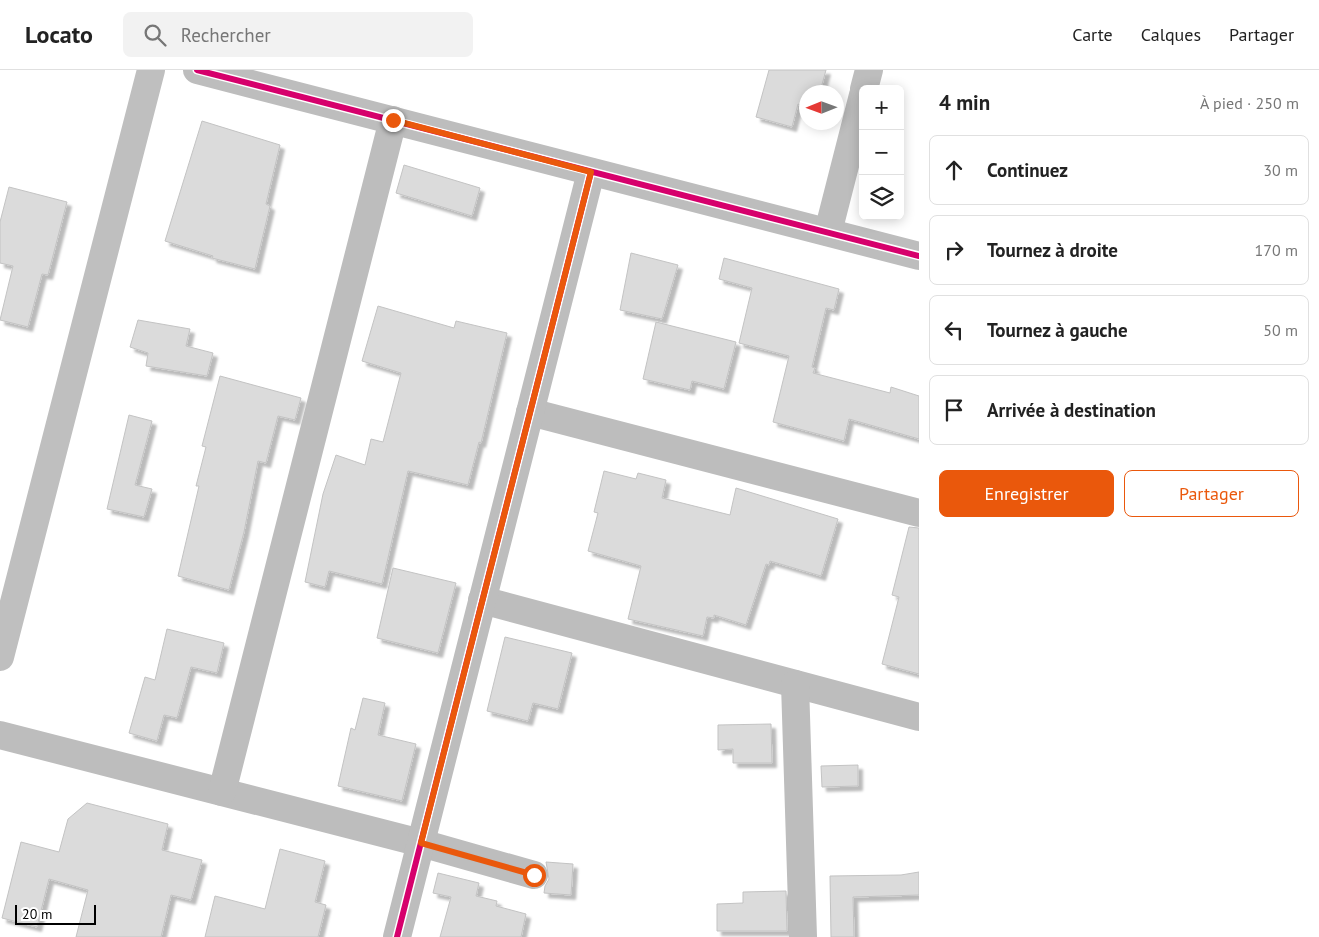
<!DOCTYPE html>
<html lang="fr">
<meta charset="utf-8">
<style>
body{margin:0;font-family:"PT Sans",sans-serif;background:#f2f2f2;color:#222}
.controls{position:absolute;right:15px;top:15px;display:grid;overflow:hidden;border-radius:8px;box-shadow:0 2px 12px #0003}
.controls button{width:45px;height:45px;display:grid;place-items:center;padding:0;border:0;border-bottom:1px solid #e0e0e0;background:#fff;color:#222;font:25px sans-serif}
.compass{position:absolute;left:799px;top:15px;width:45px;height:45px;border-radius:50%;background:#fff;box-shadow:0 2px 12px #0003;rotate:269deg}
.scale{position:absolute;left:15px;bottom:12px;width:81px;box-sizing:border-box;padding-left:5px;border:2px solid #000;border-top:0;font-size:14px;line-height:18px;white-space:nowrap;color:#000;-webkit-text-stroke:4px #fff;paint-order:stroke}
.stop{position:absolute;width:15px;height:15px;margin:-11px;border:4px solid #ea580c;border-radius:50%;background:#fff}
.stop.end{background:#ea580c;border-color:#fff;box-shadow:0 1px 5px #0008}
.list{margin:0;padding:0;list-style:none}
h2{display:flex;justify-content:space-between;align-items:center;height:65px;margin:0;padding:0 20px;font-size:21px}
h2 small{font-size:16px;font-weight:400;color:#767676}
.list li{display:grid;grid-template-columns:32px 1fr auto;gap:15px;align-items:center;box-sizing:border-box;height:70px;margin:0 10px 10px;padding:0 10px;border:1px solid #e0e0e0;border-radius:8px}
.list b{display:block;font-size:19px;white-space:nowrap}
.list em{font-size:16px;font-style:normal;color:#767676}
.actions{display:flex;gap:10px;padding:15px 20px}
.actions a{flex:1;padding:11px 0;border:1px solid #ea580c;border-radius:8px;text-align:center;font-size:18px;color:#ea580c}
.actions .main{background:#ea580c;color:#fff}
.icon{flex:none;width:28px;height:28px;fill:none;stroke:currentColor;stroke-width:2;stroke-linecap:round;stroke-linejoin:round}
.map{position:relative;flex:none;width:919px;height:867px;overflow:hidden}
header{display:flex;align-items:center;gap:30px;box-sizing:border-box;height:70px;padding:0 25px;background:#fff;border-bottom:1px solid #e0e0e0}
header strong{font-size:24px}
nav{display:flex;gap:28px;margin-inline-start:auto;font-size:18px}
.search{width:350px;height:45px;background:#f2f2f2;display:flex;align-items:center;gap:12px;box-sizing:border-box;padding:0 18px;border-radius:8px;color:#767676;font-size:19px}
main{display:flex}
aside{flex:1;background:#fff}
.map>svg:first-child{display:block}
.building{fill:#dbdbdb;stroke:#c3c3c3;filter:url(#shadow)}
.lines{fill:none;stroke-linecap:round;stroke-linejoin:round}
.minor{stroke:#bdbdbd;stroke-width:28}
.secondary{stroke:#bfbfbf;stroke-width:28}
.cycleway-casing{stroke:#fff;stroke-width:9}
.cycleway{stroke:#d6006c;stroke-width:6}
.route{stroke:#ea580c;stroke-width:6}
</style>
<header>
<strong>Locato</strong>
<div class="search"><svg class="icon" aria-label="search" viewBox="0 0 24 24"><circle cx="10" cy="10" r="6"/><path d="M15 15l6 6"/></svg>Rechercher</div>
<nav><a>Carte</a><a>Calques</a><a>Partager</a></nav>
</header>
<main>
<div class="map">
<svg width="919" height="867" viewBox="0 0 919 867">
<defs>
<filter id="shadow"><feDropShadow dx="4.5" dy="4.5" stdDeviation="1" flood-color="#0004"/></filter>
</defs>
<rect width="100%" height="100%" fill="#fff"/>
<!-- building -->
<g class="building">
<polygon points="769,0 826,0 820,22 806,22 806,37 798,34 792,57 756,47"/>
<polygon points="202,51 280,75 266,134 270,136 255,199 212,188 213,186 165,171"/>
<polygon points="404,95 480,118 472,146 396,123"/>
<polygon points="9,117 67,132 48,205 42,204 28,257 0,250 13,196 0,193 0,152"/>
<polygon points="631,183 678,195 662,249 620,240"/>
<polygon points="724,188 839,219 834,240 826,238 812,297 815,298 813,303 890,323 891,317 919,326 919,369 849,349 844,371 773,352 789,286 739,273 752,218 719,209"/>
<polygon points="378,236 454,258 456,251 507,263 481,373 479,372 468,415 408,401 382,514 329,501 325,517 305,512 323,424 336,385 365,395 371,369 383,372 401,303 362,291"/>
<polygon points="138,250 190,259 186,276 213,283 207,306 146,296 148,283 130,277"/>
<polygon points="656,252 736,272 724,319 692,311 690,320 643,309"/>
<polygon points="220,306 301,328 295,350 278,346 266,393 258,391 244,462 229,520 178,506 199,416 196,416 206,377 202,376"/>
<polygon points="129,345 152,351 135,415 152,419 144,447 107,439"/>
<polygon points="604,401 636,409 638,403 666,410 662,428 730,445 736,418 838,449 821,506 770,491 769,495 766,494 746,555 714,545 714,548 707,547 703,566 628,549 641,496 588,481 598,443 594,442"/>
<polygon points="909,457 919,458 919,604 882,594 899,527 892,525"/>
<polygon points="393,498 456,513 438,583 377,568"/>
<polygon points="167,559 224,573 217,603 191,597 177,648 164,645 157,671 129,663 145,607 155,610"/>
<polygon points="505,567 572,583 558,639 533,633 528,651 487,641"/>
<polygon points="363,628 385,633 378,665 416,674 402,731 338,716 351,658 355,660"/>
<polygon points="771,654 772,693 733,693 733,679 718,680 718,655"/>
<polygon points="858,695 858,716 822,717 821,696"/>
<polygon points="87,733 168,754 162,780 202,790 191,830 171,825 161,867 76,867 88,820 49,809 37,857 2,848 21,772 59,782 68,749"/>
<polygon points="280,779 325,791 315,832 326,835 318,867 205,867 215,826 265,839"/>
<polygon points="546,792 573,794 571,825 544,823 545,816 549,809"/>
<polygon points="919,802 919,825 853,827 854,867 831,867 830,806 901,805"/>
<polygon points="438,803 479,813 476,826 497,831 496,836 526,844 521,867 440,867 451,827 433,823"/>
<polygon points="786,821 787,861 717,861 717,834 743,833 743,822"/>
</g>
<g class="lines">
<!-- minor -->
<g class="minor">
<polyline points="197,0 919,186"/>
<polyline points="864,19 869,0"/>
<polyline points="828,162 863,25"/>
<polyline points="530,342 919,443"/>
<polyline points="482,530 919,647"/>
<polyline points="795,614 803,867"/>
<polyline points="0,665 421,773 534,805"/>
<polyline points="222,722 393,50"/>
<polyline points="397,867 591,102"/>
</g>
<!-- secondary -->
<polyline class="secondary" points="0,587 151,0"/>
<defs>
<g id="cycleway">
<polyline points="197,0 919,186"/>
<polyline points="397,867 591,102"/>
</g>
</defs>
<!-- cycleway casing -->
<use href="#cycleway" class="cycleway-casing"/>
<!-- cycleway -->
<use href="#cycleway" class="cycleway"/>
</g>
<g class="lines">
<!-- route -->
<polyline class="route" points="393,50 591,102 421,773 534,805"/>
</g>
</svg>
<div class="controls">
<button>+</button>
<button>−</button>
<button><svg class="icon" aria-label="layers" viewBox="0 0 24 24"><path d="M12 4l9 5-9 5-9-5zM3 14l9 5 9-5"/></svg></button>
</div>
<svg class="compass" viewBox="-18 -18 36 36"><path d="M0-13l5 13h-10z" fill="#e53935"/><path d="M0 13l5-13h-10z" fill="#767676"/></svg>
<div class="scale">20 m</div>
<div class="stop" style="left:534px;top:805px"></div>
<div class="stop end" style="left:393px;top:50px"></div>
</div>
<aside>
<h2>4 min<small>À pied · 250 m</small></h2>
<ul class="list">
<li><svg class="icon" aria-label="ahead" viewBox="0 0 24 24"><path d="M12 20V5M6 11l6-6 6 6"/></svg><div><b>Continuez</b></div><em>30 m</em></li>
<li><svg class="icon" aria-label="right" viewBox="0 0 24 24"><path d="M7 20v-9h11M14 6l5 5-5 5"/></svg><div><b>Tournez à droite</b></div><em>170 m</em></li>
<li><svg class="icon" aria-label="left" viewBox="0 0 24 24"><path d="M17 20v-9H6M10 6l-5 5 5 5"/></svg><div><b>Tournez à gauche</b></div><em>50 m</em></li>
<li><svg class="icon" aria-label="arrive" viewBox="0 0 24 24"><path d="M6 21V4h12l-3 4 3 4H6"/></svg><div><b>Arrivée à destination</b></div></li>
</ul>
<div class="actions"><a class="main">Enregistrer</a><a>Partager</a></div>
</aside>
</main>
